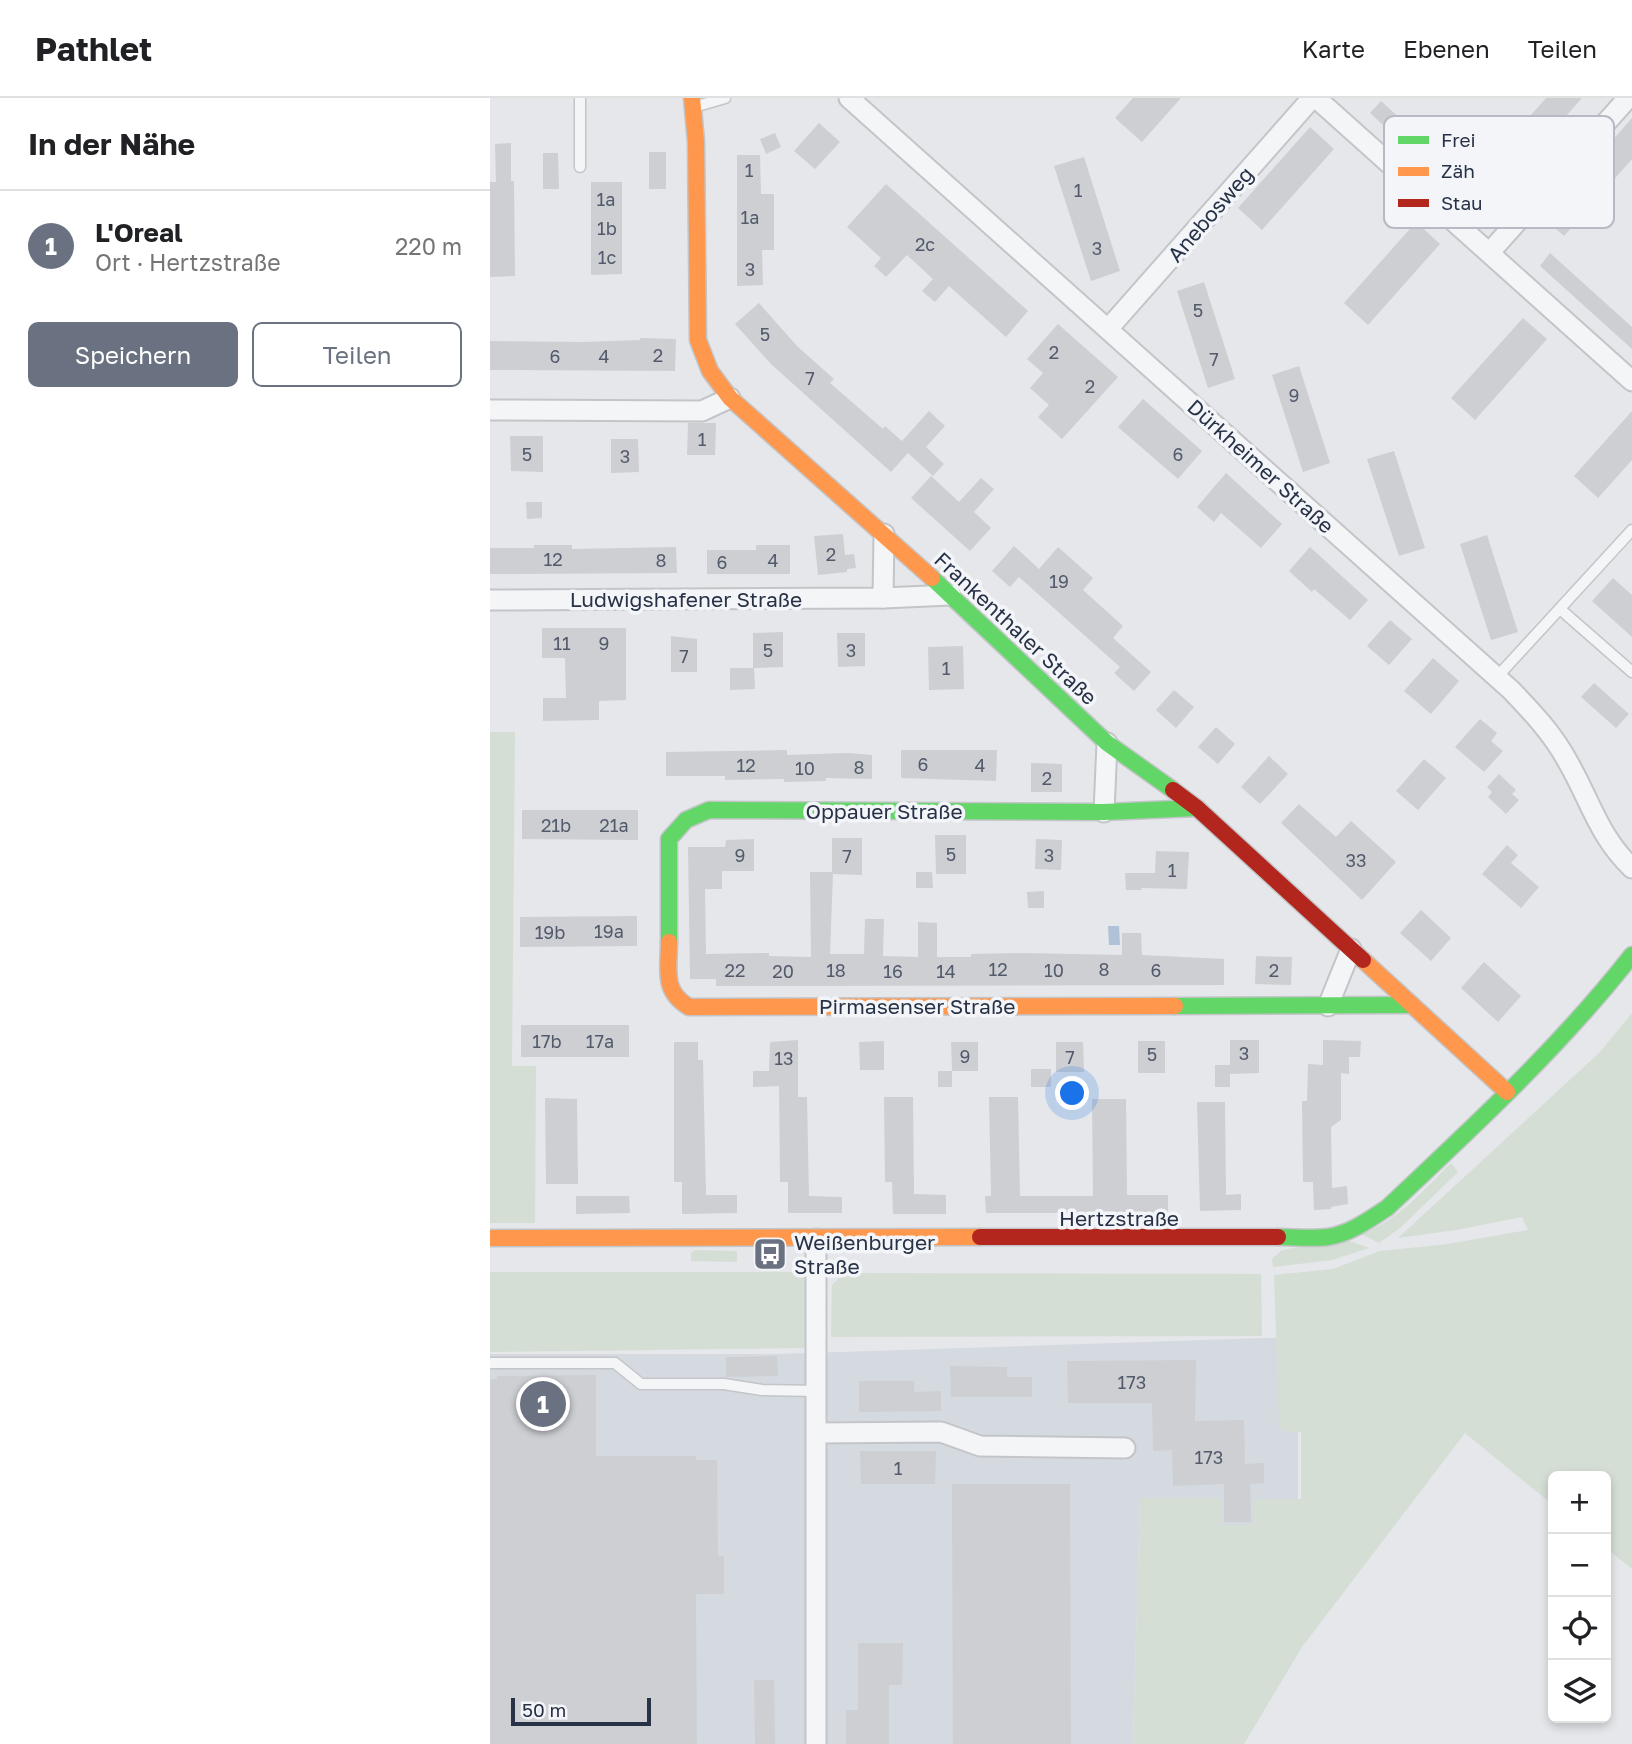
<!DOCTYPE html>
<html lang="de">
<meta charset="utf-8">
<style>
body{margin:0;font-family:"Golos Text",sans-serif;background:#f6f6f6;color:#202124}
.controls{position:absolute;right:21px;bottom:21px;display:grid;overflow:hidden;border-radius:10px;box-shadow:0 4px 10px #0003}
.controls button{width:63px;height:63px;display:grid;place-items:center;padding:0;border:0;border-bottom:2px solid #e0e0e0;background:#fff;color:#202124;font:35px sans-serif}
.scale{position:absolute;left:21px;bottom:18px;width:140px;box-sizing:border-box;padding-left:7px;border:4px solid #283247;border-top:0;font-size:19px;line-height:24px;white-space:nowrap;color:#283247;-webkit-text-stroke:5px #f3f5f9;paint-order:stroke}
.you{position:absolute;left:583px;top:996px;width:24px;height:24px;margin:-18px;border:5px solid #fff;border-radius:50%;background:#1a73e8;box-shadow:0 0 0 10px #1a73e833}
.badge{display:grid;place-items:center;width:46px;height:46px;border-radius:50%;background:#6a7180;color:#fff;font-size:23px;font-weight:700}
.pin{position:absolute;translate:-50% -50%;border:4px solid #fff;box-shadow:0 2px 7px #0006}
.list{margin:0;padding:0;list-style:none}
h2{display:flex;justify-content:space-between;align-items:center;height:91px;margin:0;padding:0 28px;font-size:30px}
h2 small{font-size:23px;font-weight:400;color:#757577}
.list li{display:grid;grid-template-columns:46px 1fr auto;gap:21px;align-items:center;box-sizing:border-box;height:112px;padding:0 28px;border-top:2px solid #e0e0e0}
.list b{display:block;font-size:26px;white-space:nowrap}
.list p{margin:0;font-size:23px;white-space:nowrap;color:#757577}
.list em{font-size:23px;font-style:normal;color:#757577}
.actions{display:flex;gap:14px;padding:21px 28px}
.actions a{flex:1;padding:16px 0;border:2px solid #6a7180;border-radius:10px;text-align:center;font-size:24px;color:#6a7180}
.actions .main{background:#6a7180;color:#fff}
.icon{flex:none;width:38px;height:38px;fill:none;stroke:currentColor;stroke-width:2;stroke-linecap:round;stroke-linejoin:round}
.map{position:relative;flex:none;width:1142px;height:1646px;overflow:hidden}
header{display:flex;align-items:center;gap:42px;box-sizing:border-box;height:98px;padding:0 35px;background:#fff;border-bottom:2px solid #e0e0e0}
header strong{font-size:33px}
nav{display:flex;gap:38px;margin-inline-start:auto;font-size:24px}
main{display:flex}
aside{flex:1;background:#fff}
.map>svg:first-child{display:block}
.built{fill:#d5dae1}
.green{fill:#d4ded5}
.water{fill:#b0c2d8}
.building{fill:#cdcfd3}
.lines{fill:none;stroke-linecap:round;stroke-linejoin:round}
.lane-casing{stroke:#c3c5c8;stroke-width:13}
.street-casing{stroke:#c3c5c8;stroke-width:23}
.fast-casing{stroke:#c3c5c8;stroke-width:19}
.slow-casing{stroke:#c3c5c8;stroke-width:19}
.jam-casing{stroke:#c3c5c8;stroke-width:19}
.lane{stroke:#f4f5f7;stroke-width:10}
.street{stroke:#f4f5f7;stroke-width:19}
.fast{stroke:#63d668;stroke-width:16}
.slow{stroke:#ff974d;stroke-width:16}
.jam{stroke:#b3261e;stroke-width:16}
.labels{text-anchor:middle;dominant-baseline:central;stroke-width:7;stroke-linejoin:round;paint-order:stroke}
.number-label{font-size:18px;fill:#525a6b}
.street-label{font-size:21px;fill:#283247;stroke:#f3f5f9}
.poi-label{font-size:21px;fill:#283247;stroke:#f3f5f9;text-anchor:start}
.key{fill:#f3f5f9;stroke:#b6bac4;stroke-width:2}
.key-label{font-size:19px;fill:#283247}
</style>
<header>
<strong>Pathlet</strong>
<nav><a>Karte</a><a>Ebenen</a><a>Teilen</a></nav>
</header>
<main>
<aside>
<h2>In der Nähe<small></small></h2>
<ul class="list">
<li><span class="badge">1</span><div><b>L'Oreal</b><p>Ort · Hertzstraße</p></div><em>220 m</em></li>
</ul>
<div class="actions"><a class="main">Speichern</a><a>Teilen</a></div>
</aside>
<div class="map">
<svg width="1142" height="1646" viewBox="0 0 1142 1646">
<rect width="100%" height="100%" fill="#e5e7ea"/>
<!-- built -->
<polygon class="built" points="808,1239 808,1401 764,1401 764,1427 732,1427 730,1400 650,1400 643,1646 0,1646 0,1256 288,1256"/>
<!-- green -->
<g class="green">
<polygon points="0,634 25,634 22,968 46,968 45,1125 0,1125"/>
<polygon points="1142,915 1142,1471 1116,1450 1116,1378 1063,1378 1063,1407 975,1335 812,1549 754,1646 643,1646 650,1400 731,1400 732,1427 764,1427 764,1401 811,1401 811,1334 794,1334 789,1328 784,1177 843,1171 890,1153 958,1146 1038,1132 1032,1119 966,1132 908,1140 1110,954"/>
<path d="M 961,1065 L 968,1074 L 910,1130 L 889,1145 L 872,1136 C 909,1121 933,1093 961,1065 Z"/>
<polygon points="854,1141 879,1150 842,1162 783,1169 782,1161 792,1152"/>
<polygon points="205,1152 247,1153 247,1164 201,1163 201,1155"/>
<polygon points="0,1174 317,1174 319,1250 0,1254"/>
<polygon points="354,1175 771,1176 772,1238 341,1239 342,1187"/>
</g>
<!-- water -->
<polygon class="water" points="629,828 630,847 619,847 618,828"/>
<!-- building -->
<g class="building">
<polygon points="643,0 691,0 652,44 625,20"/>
<polygon points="1056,0 1092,0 1012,90 992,72"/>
<polygon points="891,3 972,77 961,89 880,15"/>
<polygon points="1142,20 1142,61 1074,138 1054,120"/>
<polygon points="329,25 350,44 325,71 304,53"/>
<polygon points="820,29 844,51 772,132 748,110"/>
<polygon points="285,35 291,49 276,56 270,41"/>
<polygon points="21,45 21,83 24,83 25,178 0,179 0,84 6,84 5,46"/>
<rect x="159" y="54" width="17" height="37"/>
<polygon points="53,55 68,55 69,91 53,91"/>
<polygon points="247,57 270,57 271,96 284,96 284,152 272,152 273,187 247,188"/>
<polygon points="594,59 630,173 601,183 564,68"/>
<polygon points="101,84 132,84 132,176 101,177"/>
<polygon points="396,86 538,213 516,239 459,188 445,204 432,193 443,181 417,157 396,179 384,168 391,160 357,129"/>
<polygon points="926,124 950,146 878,227 854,205"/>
<polygon points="1060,155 1142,229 1142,251 1050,168"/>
<polygon points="714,184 745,281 718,290 687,193"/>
<polygon points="269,205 307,248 344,281 340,285 393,331 395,328 412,343 439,313 455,328 436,349 454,366 443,378 418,355 401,374 281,266 245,226"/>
<polygon points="1033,220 1057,241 985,322 961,300"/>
<polygon points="568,226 628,279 572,341 548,319 559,307 540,290 553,275 537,261"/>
<polygon points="150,240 186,241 185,273 0,272 0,243 93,244 150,242"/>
<polygon points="809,268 840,365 813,374 782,277"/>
<polygon points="653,301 712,353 688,381 628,329"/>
<polygon points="1142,313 1142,362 1108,400 1084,378"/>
<polygon points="198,325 226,325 225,357 197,357"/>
<polygon points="20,338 53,338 53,374 21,373"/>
<polygon points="121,341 148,341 149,374 121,375"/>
<polygon points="904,353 935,450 909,458 877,361"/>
<polygon points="736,375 792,426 771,450 731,415 724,424 707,409"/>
<polygon points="441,378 469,404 491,380 504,391 484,414 501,430 480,453 421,400"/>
<polygon points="36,404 52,404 52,420 37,421"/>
<polygon points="353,436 355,457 364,456 366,470 357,471 357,474 328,477 324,438"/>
<polygon points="997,437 1028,534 1001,542 970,446"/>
<polygon points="44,447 82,447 82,451 186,449 187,475 0,476 0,450 44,450"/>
<polygon points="266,447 300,447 300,476 217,476 217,452 266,452"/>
<polygon points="524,448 549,471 568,449 603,480 593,492 633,528 623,540 661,574 644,593 624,575 630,569 529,479 520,489 502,473"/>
<polygon points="820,449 878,502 860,522 824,491 822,494 799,473"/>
<polygon points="1123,480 1142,497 1142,539 1102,503"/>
<polygon points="900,522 922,541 899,567 877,548"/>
<polygon points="52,530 136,530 136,602 109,603 109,622 53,623 53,600 76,600 75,560 52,560"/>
<polygon points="293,534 293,569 263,570 263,535"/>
<polygon points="347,535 375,535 375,568 348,569"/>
<polygon points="181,538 207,541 207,574 181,574"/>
<polygon points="473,548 474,591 439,592 438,549"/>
<polygon points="943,560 969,583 941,616 914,593"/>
<polygon points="240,570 264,570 265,591 240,592"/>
<polygon points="1104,585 1139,616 1126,630 1091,599"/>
<polygon points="684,592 704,609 686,630 666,612"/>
<polygon points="990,621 1007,635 1001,643 1013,653 994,674 965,649"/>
<polygon points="726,629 745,646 728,666 708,649"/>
<polygon points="297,652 297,657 357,655 382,657 382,681 336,680 336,683 294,684 294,681 235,682 235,678 176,678 176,654"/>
<polygon points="411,652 507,652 506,683 411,680"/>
<polygon points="779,658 798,676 770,706 751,689"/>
<polygon points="934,661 956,680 928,712 906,693"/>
<polygon points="541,665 572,666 572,694 541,694"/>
<polygon points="1009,676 1026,692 1022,696 1029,702 1016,716 998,699 1002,694 997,689"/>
<polygon points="809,706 846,739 861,723 906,764 872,802 791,725"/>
<polygon points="32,712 148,712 148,742 32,741"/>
<polygon points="445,737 476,737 476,776 446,776"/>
<polygon points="342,740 372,740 372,777 343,776 340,856 374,856 375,821 394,821 393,858 428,859 428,824 447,825 447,859 481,859 481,856 533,855 632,857 632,835 651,835 652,857 734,861 734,887 226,888 226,881 200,881 198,749 235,749 236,742 264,741 264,773 232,773 232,791 215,791 216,856 279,855 279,858 321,859 320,774 342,774"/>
<polygon points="546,741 572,742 571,772 545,771"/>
<polygon points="1017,747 1028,757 1021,765 1049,789 1031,810 992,776"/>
<polygon points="666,753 699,754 697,791 651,790 652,792 636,792 635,775 665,775"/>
<polygon points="426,774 442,774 443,790 426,790"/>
<polygon points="554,793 554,810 538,810 537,794"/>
<polygon points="931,812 961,840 941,863 910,835"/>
<polygon points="147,818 147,848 30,849 30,819"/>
<polygon points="766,858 802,859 801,887 765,886"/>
<polygon points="994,864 1031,898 1008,924 971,890"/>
<rect x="31" y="927" width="108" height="32"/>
<polygon points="308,942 308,999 317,999 319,1098 352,1099 352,1115 298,1115 298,1084 290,1084 289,988 263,989 263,973 279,973 280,944"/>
<polygon points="740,942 769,942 769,975 740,976 740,989 725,989 725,967 740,967"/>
<polygon points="833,942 871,943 870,959 859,959 859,976 851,975 851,1022 841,1029 842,1090 857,1088 858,1106 841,1109 841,1111 824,1112 823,1084 813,1084 812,1003 817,1003 818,966 833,967"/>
<polygon points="394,943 394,972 370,972 369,944"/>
<rect x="648" y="943" width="27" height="32"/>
<polygon points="184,944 208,944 208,962 213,962 216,1097 247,1097 247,1115 192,1116 192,1084 184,1084"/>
<polygon points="461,944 488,944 488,973 462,973"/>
<polygon points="566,944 593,944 594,974 566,974"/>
<rect x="541" y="971" width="20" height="18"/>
<rect x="448" y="973" width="14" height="16"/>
<polygon points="394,999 423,999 424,1096 456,1097 456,1116 403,1116 402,1084 395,1084"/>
<polygon points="499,999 528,999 530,1098 603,1098 602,1001 636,1001 637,1097 678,1097 678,1115 496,1115 495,1098 501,1098"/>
<polygon points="55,1000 87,1001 88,1086 56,1086"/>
<polygon points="707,1004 735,1004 736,1097 751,1096 751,1112 710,1113"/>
<polygon points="86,1098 139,1098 140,1115 86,1116"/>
<polygon points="287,1258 288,1278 236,1279 236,1259"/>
<polygon points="706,1262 705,1323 754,1322 755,1366 774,1365 774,1385 760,1386 761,1424 734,1424 734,1386 683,1388 682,1352 663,1353 662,1305 578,1305 577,1263"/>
<polygon points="460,1268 517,1269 517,1279 542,1279 542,1299 461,1299"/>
<polygon points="106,1277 106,1358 206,1358 206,1362 227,1362 228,1458 234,1458 234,1496 206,1496 207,1646 0,1646 0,1281 7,1281 7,1278"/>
<polygon points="369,1283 424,1283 424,1294 451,1293 451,1313 369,1314"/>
<polygon points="370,1353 446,1353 445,1386 371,1386"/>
<polygon points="462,1386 580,1386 581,1646 463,1646"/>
<polygon points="368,1545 413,1545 412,1587 399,1587 399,1646 356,1646 356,1612 368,1612"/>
<polygon points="264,1582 284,1582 285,1646 265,1646"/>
</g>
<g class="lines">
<defs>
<g id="lane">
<polyline points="90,0 90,69"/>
<polyline points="204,9 235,0"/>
<polyline points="1070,511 1142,574"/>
<polyline points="1007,579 1142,432"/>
<polyline points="0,1265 125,1265 151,1286 234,1286 272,1292 327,1293"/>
</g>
<g id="street">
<path d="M 359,0 L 1021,592 C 1043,615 1063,636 1078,664 C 1100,702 1109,739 1142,770"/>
<polyline points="826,0 1142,283"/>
<polyline points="1000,154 1138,0"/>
<polyline points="618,231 822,0"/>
<polyline points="0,312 212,313 240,300"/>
<polyline points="393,500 394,436"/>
<polyline points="0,502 393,500 461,497"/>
<polyline points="614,714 617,645"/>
<polyline points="838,908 861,851"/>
<polyline points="327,1335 451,1334 490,1348 635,1350"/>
<polyline points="326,1646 326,1141"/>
</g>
<g id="fast">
<polyline points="442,480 617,645 683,692"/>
<polyline points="179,844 179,741 196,722 219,712 614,714 707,710"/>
<polyline points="685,908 922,907"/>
<path d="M 788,1139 C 804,1139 822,1141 838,1139 C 859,1136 879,1122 897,1110 C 983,1029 1069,950 1142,857"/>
</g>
<g id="slow">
<polyline points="202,0 206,44 208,242 220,273 240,300 442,480"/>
<path d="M 179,844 C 179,872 172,893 199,909 L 685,908"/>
<polyline points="873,862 1017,994"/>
<polyline points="0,1140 490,1139"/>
</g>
<g id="jam">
<polyline points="683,692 707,710 873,862"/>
<polyline points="490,1139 788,1139"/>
</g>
</defs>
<!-- lane casing -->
<use href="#lane" class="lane-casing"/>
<!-- street casing -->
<use href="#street" class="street-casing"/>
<!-- fast casing -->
<use href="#fast" class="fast-casing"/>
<!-- slow casing -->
<use href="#slow" class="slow-casing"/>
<!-- jam casing -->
<use href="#jam" class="jam-casing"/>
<!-- lane -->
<use href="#lane" class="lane"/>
<!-- street -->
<use href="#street" class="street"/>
<!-- fast -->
<use href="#fast" class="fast"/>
<!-- slow -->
<use href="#slow" class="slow"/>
<!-- jam -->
<use href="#jam" class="jam"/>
</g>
<!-- icons -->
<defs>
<symbol id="bus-square" viewBox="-11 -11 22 22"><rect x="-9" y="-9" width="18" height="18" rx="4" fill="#6a7180" stroke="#f3f5f9"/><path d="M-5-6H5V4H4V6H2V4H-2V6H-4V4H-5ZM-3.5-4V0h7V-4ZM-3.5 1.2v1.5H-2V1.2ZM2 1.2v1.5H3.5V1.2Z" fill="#fff"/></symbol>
</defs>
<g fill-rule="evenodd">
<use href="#bus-square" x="261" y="1137" width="38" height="38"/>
</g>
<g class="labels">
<!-- number labels -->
<g class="number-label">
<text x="259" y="72">1</text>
<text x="588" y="92">1</text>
<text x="116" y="101">1a</text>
<text x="260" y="119">1a</text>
<text x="117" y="130">1b</text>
<text x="435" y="146">2c</text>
<text x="607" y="150">3</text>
<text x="117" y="159">1c</text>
<text x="260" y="171">3</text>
<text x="708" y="212">5</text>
<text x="275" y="236">5</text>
<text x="564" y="254">2</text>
<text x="168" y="257">2</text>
<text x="65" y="258">6</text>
<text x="114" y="258">4</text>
<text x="724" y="261">7</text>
<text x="320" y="280">7</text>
<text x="600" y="288">2</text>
<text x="804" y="297">9</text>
<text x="212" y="341">1</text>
<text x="37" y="356">5</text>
<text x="688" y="356">6</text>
<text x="135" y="358">3</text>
<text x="341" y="456">2</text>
<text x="63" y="461">12</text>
<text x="171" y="462">8</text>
<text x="283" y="462">4</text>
<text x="232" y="464">6</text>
<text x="569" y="483">19</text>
<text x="72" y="545">11</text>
<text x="114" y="545">9</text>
<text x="278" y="552">5</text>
<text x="361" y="552">3</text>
<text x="194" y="558">7</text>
<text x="456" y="570">1</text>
<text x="433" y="666">6</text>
<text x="256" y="667">12</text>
<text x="490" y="667">4</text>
<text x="369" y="669">8</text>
<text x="315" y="670">10</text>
<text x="557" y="680">2</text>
<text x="66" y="727">21b</text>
<text x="124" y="727">21a</text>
<text x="461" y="756">5</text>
<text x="250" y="757">9</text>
<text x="559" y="757">3</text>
<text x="357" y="758">7</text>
<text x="866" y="762">33</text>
<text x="682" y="772">1</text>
<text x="119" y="833">19a</text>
<text x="60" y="834">19b</text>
<text x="508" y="871">12</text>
<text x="614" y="871">8</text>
<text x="245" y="872">22</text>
<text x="346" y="872">18</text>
<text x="564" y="872">10</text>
<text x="666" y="872">6</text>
<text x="784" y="872">2</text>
<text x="293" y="873">20</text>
<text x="403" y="873">16</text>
<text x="456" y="873">14</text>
<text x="57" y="943">17b</text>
<text x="110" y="943">17a</text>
<text x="754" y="955">3</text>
<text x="662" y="956">5</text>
<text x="475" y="958">9</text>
<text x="580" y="959">7</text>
<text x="294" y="960">13</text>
<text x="642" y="1284">173</text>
<text x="719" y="1359">173</text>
<text x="408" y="1370">1</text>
</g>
<!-- street labels -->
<g class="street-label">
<text transform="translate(720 116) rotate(-49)">Anebosweg</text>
<text transform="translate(771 368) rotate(42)">Dürkheimer Straße</text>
<text x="196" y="501">Ludwigshafener Straße</text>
<text transform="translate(526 530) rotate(43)">Frankenthaler Straße</text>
<text x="394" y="713">Oppauer Straße</text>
<text x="427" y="908">Pirmasenser Straße</text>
<text x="629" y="1120">Hertzstraße</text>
</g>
<!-- poi labels -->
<g class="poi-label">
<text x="304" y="1144">Weißenburger<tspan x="304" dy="24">Straße</tspan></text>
</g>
</g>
<!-- legend -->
<rect x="894" y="18" width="230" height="112" rx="10" class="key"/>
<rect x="908" y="38" width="31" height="8" fill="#63d668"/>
<rect x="908" y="69" width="31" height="9" fill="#ff974d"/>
<rect x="908" y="101" width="31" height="8" fill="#b3261e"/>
<g class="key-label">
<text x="951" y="49">Frei</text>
<text x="951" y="80">Zäh</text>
<text x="951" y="112">Stau</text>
</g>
</svg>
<div class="controls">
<button>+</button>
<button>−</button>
<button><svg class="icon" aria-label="locate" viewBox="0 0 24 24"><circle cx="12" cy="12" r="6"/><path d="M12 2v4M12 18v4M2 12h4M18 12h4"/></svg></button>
<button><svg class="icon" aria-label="layers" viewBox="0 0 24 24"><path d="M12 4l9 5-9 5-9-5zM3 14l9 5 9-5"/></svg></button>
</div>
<div class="scale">50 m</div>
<div class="you"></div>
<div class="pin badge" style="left:53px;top:1306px">1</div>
</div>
</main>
